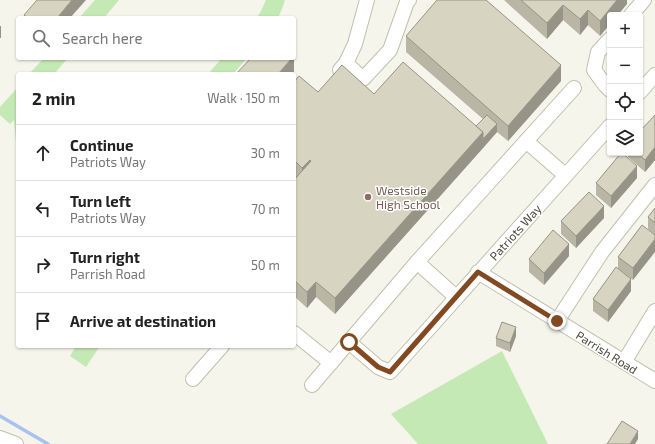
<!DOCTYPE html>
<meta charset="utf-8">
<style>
body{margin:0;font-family:"Exo 2",sans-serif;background:#f2f2f2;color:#222}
.controls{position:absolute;right:12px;top:12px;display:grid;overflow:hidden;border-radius:4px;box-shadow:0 1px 3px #0004}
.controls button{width:36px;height:36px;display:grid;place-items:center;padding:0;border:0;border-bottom:1px solid #e0e0e0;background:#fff;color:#222;font:20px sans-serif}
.stop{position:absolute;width:12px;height:12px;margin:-9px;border:3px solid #834920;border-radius:50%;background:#fff}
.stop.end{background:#834920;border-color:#fff;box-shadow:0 1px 4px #0008}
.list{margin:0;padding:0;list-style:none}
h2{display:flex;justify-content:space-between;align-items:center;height:52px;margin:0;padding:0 16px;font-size:17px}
h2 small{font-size:13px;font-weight:400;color:#767676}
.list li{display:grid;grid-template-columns:26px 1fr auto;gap:12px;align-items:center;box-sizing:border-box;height:56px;padding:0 16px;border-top:1px solid #e0e0e0}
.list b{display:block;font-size:15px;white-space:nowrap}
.list p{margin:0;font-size:13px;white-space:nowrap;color:#767676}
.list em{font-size:13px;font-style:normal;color:#767676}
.icon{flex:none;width:22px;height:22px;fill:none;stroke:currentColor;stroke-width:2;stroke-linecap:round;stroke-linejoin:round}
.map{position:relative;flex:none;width:655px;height:444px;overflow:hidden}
.search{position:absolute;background:#fff;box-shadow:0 1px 3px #0004;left:16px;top:16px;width:280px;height:44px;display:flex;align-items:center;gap:10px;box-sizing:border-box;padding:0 14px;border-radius:4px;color:#767676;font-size:15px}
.panel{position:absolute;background:#fff;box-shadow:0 1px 3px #0004;left:16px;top:72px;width:280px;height:276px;border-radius:4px}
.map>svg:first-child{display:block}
.green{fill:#c4e9b5}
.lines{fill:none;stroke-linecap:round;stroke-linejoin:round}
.stream{stroke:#a9c1f1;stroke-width:3.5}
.minor-casing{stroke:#c1c0ae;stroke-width:16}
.minor{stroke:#fff;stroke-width:14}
.wall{fill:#b9b6a6}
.shaded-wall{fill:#969487}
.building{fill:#d7d4c1;stroke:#969487}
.route{stroke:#834920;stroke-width:5}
.education-dot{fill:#8d6e63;stroke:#fff;stroke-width:1.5}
.labels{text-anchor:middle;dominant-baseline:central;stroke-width:3;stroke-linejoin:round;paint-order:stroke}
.education-label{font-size:12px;fill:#785e54;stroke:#fff;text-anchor:start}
.street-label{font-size:12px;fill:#4a4839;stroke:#fff}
</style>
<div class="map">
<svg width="655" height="444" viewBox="0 0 655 444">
<rect width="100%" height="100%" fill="#f6f5eb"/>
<!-- green -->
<g class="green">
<polygon points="95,0 119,0 104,18 79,18"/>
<polygon points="266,0 285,0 282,9 278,18 256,18 260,13"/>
<polygon points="44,58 68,58 54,74 29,74"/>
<polygon points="222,58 247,58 233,74 208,74"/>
<polygon points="18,87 18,146 16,141 14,120 10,124 0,115 0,107"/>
<polygon points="76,346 100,346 86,367 70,356"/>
<polygon points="502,351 548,444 418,444 391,414"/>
</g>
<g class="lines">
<!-- stream -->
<polyline class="stream" points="0,416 48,444"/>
<defs>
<g id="minor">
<polyline points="631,15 644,0"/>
<polyline points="610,39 598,52 594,70 605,85 610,90"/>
<polyline points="346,63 363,79 390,50 407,2 409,0"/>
<polyline points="340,70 346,63 355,44 367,0"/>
<polyline points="640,92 655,75"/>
<polyline points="526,141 565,175"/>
<polyline points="478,272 655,381"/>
<polyline points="456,297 417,262 574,88"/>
<polyline points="557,321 602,252 655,185"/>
<polyline points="294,333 331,363"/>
<polyline points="349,342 378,367 390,372 610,126"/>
<polyline points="624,362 655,311"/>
<polyline points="193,379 222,346"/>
<polyline points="312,385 417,262"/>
<polyline points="0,438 16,444"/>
</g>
</defs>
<!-- minor casing -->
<use href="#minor" class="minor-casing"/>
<!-- minor -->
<use href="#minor" class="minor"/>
</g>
<!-- wall -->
<g class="wall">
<polygon points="504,0 627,0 627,4 610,15 610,24 600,36 588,25 580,35 563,20 547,39"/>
<polygon points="406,36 561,81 508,141 497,132 483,148 335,314 316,297 307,308 294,296 294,180 296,178 294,176 294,82 318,92 374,94 476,126 483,119 406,52"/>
<polygon points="655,115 655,160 645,172 628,157 628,153 640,153"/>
<polygon points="637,178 611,208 596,195 596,183"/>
<polygon points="655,208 655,235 648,229 648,217"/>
<polygon points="604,218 576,248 561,234 561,221"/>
<polygon points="642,225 633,280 618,269 618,257"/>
<polygon points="569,256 544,285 529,272 529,259"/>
<polygon points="631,291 608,322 593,311 593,299"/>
<polygon points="516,336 510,352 496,346 496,338"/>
</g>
<!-- shaded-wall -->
<g class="shaded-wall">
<polygon points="72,0 86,0 70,18 57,18"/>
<polygon points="617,0 627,0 627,4 618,15 610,15 610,24 600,36 600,21"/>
<polygon points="563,5 563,20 547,39 547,23"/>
<polygon points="588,10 588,25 580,35 580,19"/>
<rect x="0" y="26" width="1" height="12"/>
<polygon points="294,56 294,72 292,74 278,74 292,58 294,58"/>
<polygon points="561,65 561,81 508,141 508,126"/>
<polygon points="497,124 497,132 483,148 335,314 335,298 483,132"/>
<polygon points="655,147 655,160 645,172 645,160"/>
<polygon points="310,160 310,175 302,184 302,168"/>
<polygon points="637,166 637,178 611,208 611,196"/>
<polygon points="604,206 604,218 576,248 576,236"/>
<polygon points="655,239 655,252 633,280 633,268"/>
<polygon points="569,244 569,256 544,285 544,273"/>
<polygon points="631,279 631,291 608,322 608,310"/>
<polygon points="316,282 316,297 307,308 307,292"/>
<polygon points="516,327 516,336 510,352 510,343"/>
<polygon points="638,431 638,439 635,444 630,444"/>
</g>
<!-- building -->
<g class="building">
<polygon points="37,0 72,0 57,18 28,18 24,15"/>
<polygon points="437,0 486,0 561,65 508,126 406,36"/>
<polygon points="521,0 617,0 600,21 588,10 580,19 563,5 547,23"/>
<polygon points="251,58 292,58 278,74 236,74"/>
<polygon points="403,62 483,132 335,298 316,282 307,292 294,280 294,180 311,161 310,160 302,168 294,160 294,82 299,76 318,92 342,65 374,94"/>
<polygon points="487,115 497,124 483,139 483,132 476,126"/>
<polygon points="655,115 655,147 645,160 637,153 640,153 640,131"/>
<polygon points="621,153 622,153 637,166 611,196 596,183"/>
<polygon points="589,192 604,206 576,236 561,221"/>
<polygon points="655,208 655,223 648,217"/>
<polygon points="642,225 655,235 655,239 633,268 618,257"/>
<polygon points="553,230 569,244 544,273 529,259"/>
<polygon points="616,267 631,279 608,310 593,299"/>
<polygon points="502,322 516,327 510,343 496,338"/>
<polygon points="622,421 638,431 630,444 607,444"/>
</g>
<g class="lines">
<!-- route -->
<polyline class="route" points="349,342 378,367 390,372 478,272 557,321"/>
</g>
<!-- markers -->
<circle class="education-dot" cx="368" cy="197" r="4"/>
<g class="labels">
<!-- education labels -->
<g class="education-label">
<text x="376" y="190">Westside<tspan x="376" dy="14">High School</tspan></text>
</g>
<!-- street labels -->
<g class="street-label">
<text transform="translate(515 232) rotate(-48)">Patriots Way</text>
<text transform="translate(607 352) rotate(32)">Parrish Road</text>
</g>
</g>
</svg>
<div class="controls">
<button>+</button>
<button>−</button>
<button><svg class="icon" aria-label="locate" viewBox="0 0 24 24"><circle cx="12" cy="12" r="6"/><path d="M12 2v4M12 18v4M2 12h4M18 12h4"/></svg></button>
<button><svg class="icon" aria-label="layers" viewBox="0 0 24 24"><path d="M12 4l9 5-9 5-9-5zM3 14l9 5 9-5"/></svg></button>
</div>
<div class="stop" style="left:349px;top:342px"></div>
<div class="stop end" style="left:557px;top:321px"></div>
<div class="search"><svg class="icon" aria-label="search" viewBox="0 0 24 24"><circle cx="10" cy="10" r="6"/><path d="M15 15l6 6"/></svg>Search here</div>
<section class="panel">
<h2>2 min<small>Walk · 150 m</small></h2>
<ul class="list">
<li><svg class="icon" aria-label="ahead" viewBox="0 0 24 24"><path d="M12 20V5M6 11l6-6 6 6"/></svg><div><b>Continue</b><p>Patriots Way</p></div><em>30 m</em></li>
<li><svg class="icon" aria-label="left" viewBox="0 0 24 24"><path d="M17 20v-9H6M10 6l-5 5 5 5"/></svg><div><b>Turn left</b><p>Patriots Way</p></div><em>70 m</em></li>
<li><svg class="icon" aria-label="right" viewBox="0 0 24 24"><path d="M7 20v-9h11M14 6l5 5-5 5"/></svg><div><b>Turn right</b><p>Parrish Road</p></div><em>50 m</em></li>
<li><svg class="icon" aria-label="arrive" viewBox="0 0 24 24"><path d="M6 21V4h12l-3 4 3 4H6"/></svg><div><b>Arrive at destination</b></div></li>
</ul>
</section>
</div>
